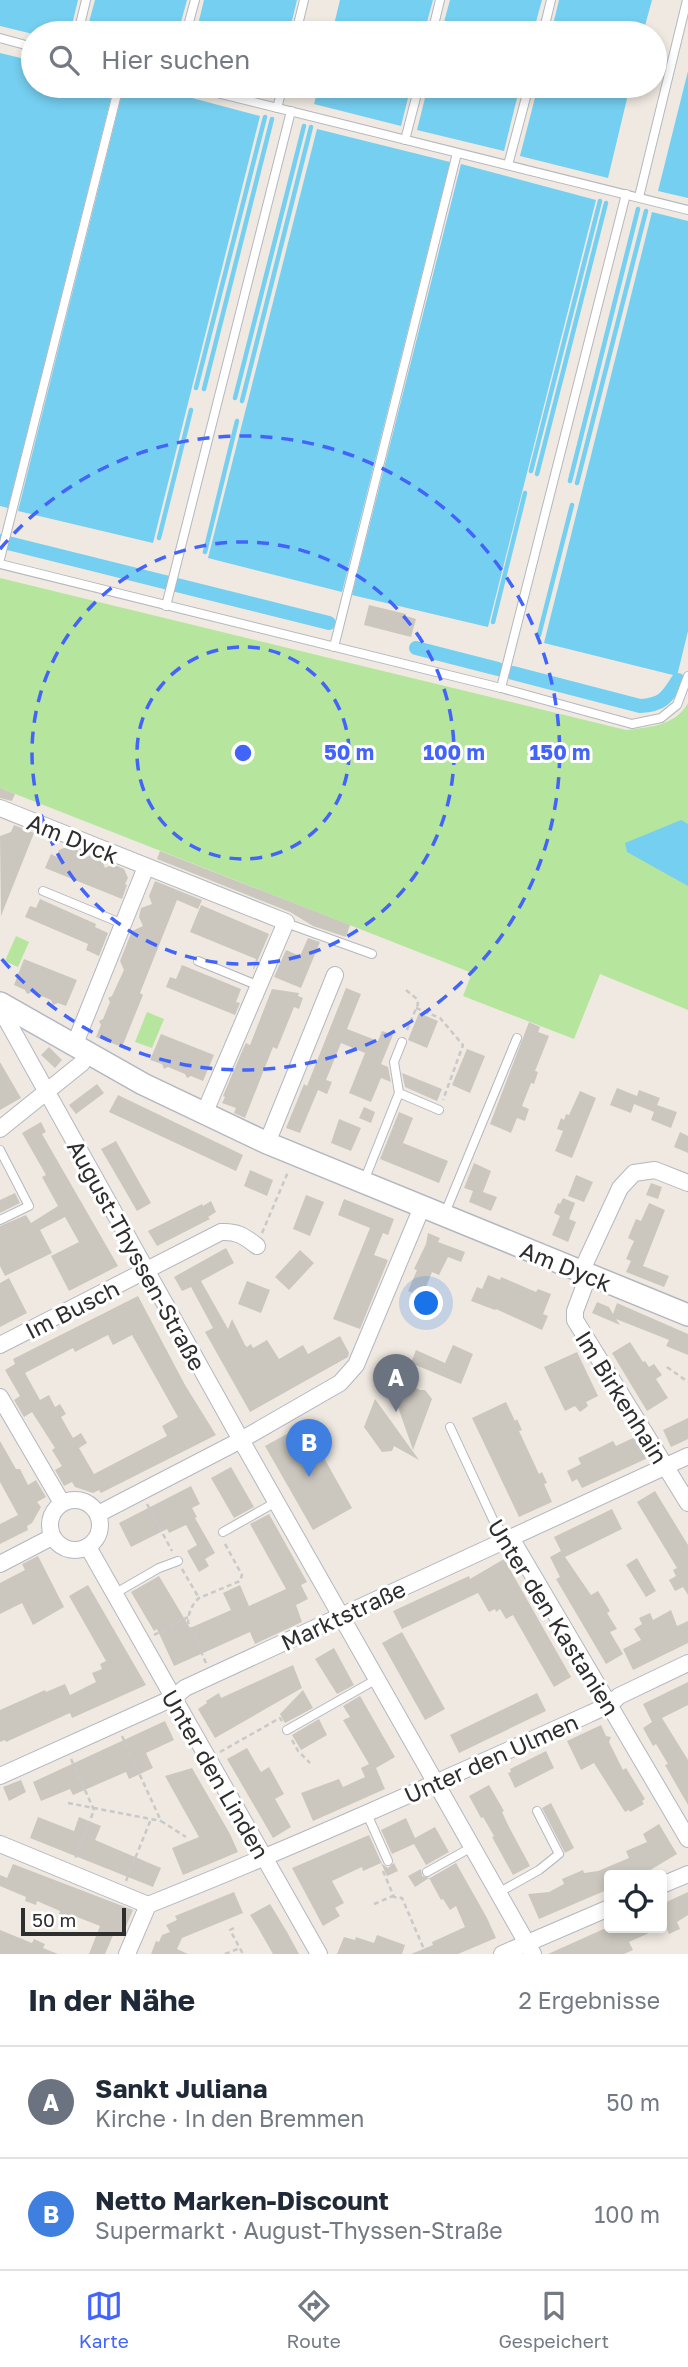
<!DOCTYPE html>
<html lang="de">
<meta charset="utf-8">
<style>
body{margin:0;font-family:"Golos Text",sans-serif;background:#f2f2f3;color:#1f2937}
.controls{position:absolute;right:21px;bottom:21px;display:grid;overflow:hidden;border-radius:7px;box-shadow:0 4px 10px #0003}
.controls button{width:63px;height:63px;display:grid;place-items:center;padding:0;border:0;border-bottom:2px solid #e0e1e3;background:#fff;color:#1f2937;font:35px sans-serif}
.scale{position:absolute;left:21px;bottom:18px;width:105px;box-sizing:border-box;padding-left:7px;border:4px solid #2e2e2e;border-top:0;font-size:19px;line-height:24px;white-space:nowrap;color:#2e2e2e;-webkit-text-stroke:5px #fff;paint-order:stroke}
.you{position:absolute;left:427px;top:1304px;width:24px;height:24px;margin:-18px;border:5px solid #fff;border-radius:50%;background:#1a73e8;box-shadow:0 0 0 10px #1a73e833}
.badge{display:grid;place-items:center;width:46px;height:46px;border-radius:50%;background:#4264fb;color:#fff;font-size:23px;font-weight:700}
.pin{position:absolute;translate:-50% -58px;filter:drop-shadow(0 2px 4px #0008)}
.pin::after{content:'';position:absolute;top:37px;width:24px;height:21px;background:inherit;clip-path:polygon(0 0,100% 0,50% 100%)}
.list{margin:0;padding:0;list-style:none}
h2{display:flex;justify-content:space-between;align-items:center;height:91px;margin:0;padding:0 28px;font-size:30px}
h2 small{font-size:23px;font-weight:400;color:#747a83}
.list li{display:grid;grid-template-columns:46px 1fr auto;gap:21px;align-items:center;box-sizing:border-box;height:112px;padding:0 28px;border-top:2px solid #e0e1e3}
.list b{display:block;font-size:26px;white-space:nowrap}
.list p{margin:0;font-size:23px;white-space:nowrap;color:#747a83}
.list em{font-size:23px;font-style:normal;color:#747a83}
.icon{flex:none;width:38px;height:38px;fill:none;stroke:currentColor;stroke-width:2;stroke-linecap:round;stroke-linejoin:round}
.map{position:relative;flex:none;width:688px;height:1954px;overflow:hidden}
.search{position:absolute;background:#fff;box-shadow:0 4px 10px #0003;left:21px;right:21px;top:21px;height:77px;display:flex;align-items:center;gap:18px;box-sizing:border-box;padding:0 24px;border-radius:38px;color:#747a83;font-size:26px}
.sheet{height:315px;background:#fff}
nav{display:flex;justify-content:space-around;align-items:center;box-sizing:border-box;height:98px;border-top:2px solid #e0e1e3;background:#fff;font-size:19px;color:#747a83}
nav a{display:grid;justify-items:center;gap:4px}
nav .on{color:#4264fb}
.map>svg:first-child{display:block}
.green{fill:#b6e59e}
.water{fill:#75cff0}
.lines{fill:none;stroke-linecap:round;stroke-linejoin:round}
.stream{stroke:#75cff0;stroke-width:4.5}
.canal{stroke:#75cff0;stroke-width:14}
.building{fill:#cbc7bf;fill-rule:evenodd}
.service-casing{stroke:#b4b7c1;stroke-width:10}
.minor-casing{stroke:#b4b7c1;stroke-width:18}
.secondary-casing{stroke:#b4b7c1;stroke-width:24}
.path{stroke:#c9c9c9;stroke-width:2.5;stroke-dasharray:5 3.5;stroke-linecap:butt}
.service{stroke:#fff;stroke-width:8}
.minor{stroke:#fff;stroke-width:16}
.secondary{stroke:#fff;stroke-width:21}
.ring{fill:none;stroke:#4264fb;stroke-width:3.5;stroke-dasharray:12 9}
.labels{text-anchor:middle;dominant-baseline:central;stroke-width:6;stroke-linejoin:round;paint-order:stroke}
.street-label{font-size:23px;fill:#2e2e2e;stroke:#fff}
.centre{fill:#4264fb;stroke:#fff;stroke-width:3.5}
.ring-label{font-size:21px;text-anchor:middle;font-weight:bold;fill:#4264fb;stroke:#fff;stroke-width:6;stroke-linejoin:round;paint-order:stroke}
</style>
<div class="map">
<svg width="688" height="1954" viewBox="0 0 688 1954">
<rect width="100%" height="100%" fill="#efe9e1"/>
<!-- green -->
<g class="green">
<path d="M 0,578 L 626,730 C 650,727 675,726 688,703 L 688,1010 L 600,974 L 574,1039 L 463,996 L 472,973 L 0,788 Z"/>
<polygon points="16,936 29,942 18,967 5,961"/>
<polygon points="147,1012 164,1019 152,1048 135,1042"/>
</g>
<!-- water -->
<g class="water">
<polygon points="0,0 78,0 70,33 33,34 0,26"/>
<polygon points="95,0 187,0 178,33 86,33"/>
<polygon points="204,0 297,0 289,33 196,33"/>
<polygon points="340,0 433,0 424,33 332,33"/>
<polygon points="450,0 542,0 533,33 441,33"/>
<polygon points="559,0 652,0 643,33 551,33"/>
<polygon points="0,53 33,61 33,86 114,86 8,508 0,506"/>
<polygon points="688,71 688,198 658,191"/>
<polygon points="124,86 147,86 260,116 153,543 18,511"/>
<polygon points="319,86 411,86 401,126 314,104"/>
<polygon points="428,86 520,86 504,151 417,130"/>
<polygon points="538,86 630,86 608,178 520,156"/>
<polygon points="317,129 450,162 342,592 208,558"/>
<polygon points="461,164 596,200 488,627 352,595"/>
<polygon points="652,212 688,221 688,631 677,676 544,643"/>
<polygon points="681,820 688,824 688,886 627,852 625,843"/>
</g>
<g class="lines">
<!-- stream -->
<g class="stream">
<polyline points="196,388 265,117"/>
<polyline points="204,389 272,119"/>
<polyline points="235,398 304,126"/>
<polyline points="242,401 311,127"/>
<polyline points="531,471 600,201"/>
<polyline points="537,474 606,203"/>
<polyline points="570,481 638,209"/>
<polyline points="577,483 646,211"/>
<polyline points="159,538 191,410"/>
<polyline points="205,552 237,421"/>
<polyline points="493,622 525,493"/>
<polyline points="539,635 572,505"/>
</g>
<!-- canal -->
<g class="canal">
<polyline points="0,541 329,623"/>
<polyline points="416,648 498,669"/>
<path d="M 513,673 L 640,706 C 662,705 667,698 678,680"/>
</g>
</g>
<!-- building -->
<g class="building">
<polygon points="369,605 406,614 406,616 416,619 411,637 364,625"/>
<polygon points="0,788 15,794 12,801 0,798"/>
<polygon points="14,825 34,833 1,916 0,836 11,832"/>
<polygon points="68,846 79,851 82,859 91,855 102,860 105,868 113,864 124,869 128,878 125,884 127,885 122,899 45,868 51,854 57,857 59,850"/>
<polygon points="160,851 350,925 346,937 313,926 290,912 157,859"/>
<polygon points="155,881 202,900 198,909 177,900 140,993 143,995 122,1047 96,1037 101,1025 99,1021 103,1019 110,1002 108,998 112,996 124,970 120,961 132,931 143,926 139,917 141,908 152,904 149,896"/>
<polygon points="40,899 96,924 95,927 108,933 99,956 86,950 88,944 25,917 30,906 36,908"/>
<polygon points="201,905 269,934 254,969 253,969 256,959 190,932"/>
<polygon points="308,938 320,942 301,988 274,977 286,950 300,956"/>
<polygon points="24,959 77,980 66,1006 58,1003 53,1005 51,1000 32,992 27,994 25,990 14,985"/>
<polygon points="182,965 241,989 236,1002 240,1003 235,1015 166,987 170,977 176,979"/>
<polygon points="346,988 361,994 347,1029 378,1041 382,1031 393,1035 381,1064 388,1067 391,1082 381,1078 371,1102 349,1093 365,1053 341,1043 326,1080 332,1082 327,1094 318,1090 300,1133 286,1128 304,1084 307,1086"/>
<polygon points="272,989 299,993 298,996 303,998 299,1009 294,1007 277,1049 273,1047 245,1118 234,1113 236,1108 222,1103 225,1097 223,1096 243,1049 246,1043 250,1045"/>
<polygon points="419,1013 438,1021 427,1048 408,1040"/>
<polygon points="529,1022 540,1027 538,1032 549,1036 535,1071 538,1072 534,1084 531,1083 522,1106 529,1109 525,1121 517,1118 511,1133 490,1124"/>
<polygon points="161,1034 214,1055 203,1081 191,1076 187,1078 185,1074 168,1067 164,1069 162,1064 150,1060"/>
<polygon points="49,1047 62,1060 55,1068 41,1055"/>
<polygon points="467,1049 485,1056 470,1093 452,1085"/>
<polygon points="0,1062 21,1098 0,1110"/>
<polygon points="402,1073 442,1089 437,1101 405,1087"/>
<polygon points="97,1084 104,1093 76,1114 69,1105"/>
<polygon points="617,1088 637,1096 639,1090 660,1098 657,1105 677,1112 671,1128 651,1120 654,1112 634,1104 631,1113 610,1105"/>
<polygon points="580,1091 596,1098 572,1158 555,1151 563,1131 557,1129 561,1118 564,1120 566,1114 569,1115"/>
<polygon points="118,1095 243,1155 236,1171 109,1112"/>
<polygon points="364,1107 375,1112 371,1123 359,1118"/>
<polygon points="399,1112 413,1118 403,1143 448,1161 439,1183 380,1159"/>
<polygon points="339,1119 361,1128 351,1151 331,1143"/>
<polygon points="41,1122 46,1132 42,1134 118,1266 69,1291 51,1256 79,1242 65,1217 40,1230 52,1253 5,1276 0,1266 0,1226 26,1215 31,1223 58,1206 42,1177 46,1175 22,1133"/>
<polygon points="680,1132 688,1136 688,1153 674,1147"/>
<polygon points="116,1141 151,1203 137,1211 101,1149"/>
<polygon points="474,1163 491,1171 483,1192 497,1197 491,1211 469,1202 473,1191 464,1188"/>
<polygon points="250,1170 273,1180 267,1196 244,1186"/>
<polygon points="576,1175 593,1182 584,1202 568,1196"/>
<polygon points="651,1183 662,1187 658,1199 646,1195"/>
<polygon points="15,1193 20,1203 0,1213 0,1200"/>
<polygon points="306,1195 324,1202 310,1236 293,1229"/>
<polygon points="563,1198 575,1203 569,1219 576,1222 568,1242 552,1235 560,1216 554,1213 558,1203 560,1204"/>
<polygon points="344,1199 394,1219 388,1235 383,1233 374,1255 388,1260 360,1329 333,1319 370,1228 338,1215"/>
<polygon points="211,1201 216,1212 208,1217 210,1219 157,1246 148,1231 202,1204 203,1206"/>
<polygon points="649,1203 665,1210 643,1266 669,1276 664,1287 626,1272 631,1261 626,1259 634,1241 628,1238 636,1219 641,1221"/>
<polygon points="428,1233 440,1238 438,1242 465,1252 461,1262 448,1257 439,1275 432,1272 422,1297 408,1291 417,1270 414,1269 426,1244"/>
<polygon points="226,1248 234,1263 201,1281 228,1329 232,1319 245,1345 247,1347 251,1344 253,1348 267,1340 279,1359 303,1345 308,1354 340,1336 349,1353 348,1357 250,1412 205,1332 213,1328 191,1287 182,1291 174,1277"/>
<polygon points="300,1250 314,1263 289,1290 275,1277"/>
<polygon points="488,1275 500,1280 501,1277 536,1292 538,1289 551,1294 543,1314 548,1316 542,1330 496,1309 495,1310 471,1301 477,1287 482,1289"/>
<polygon points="9,1278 27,1313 0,1327 0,1283"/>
<polygon points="247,1281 270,1290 261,1313 238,1304"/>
<path d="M 138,1296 L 185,1385 L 216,1435 L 101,1493 L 99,1490 L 93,1493 L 75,1487 L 72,1482 L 64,1486 L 55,1470 L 62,1466 L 52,1450 L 55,1448 L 32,1412 L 24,1417 L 14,1400 L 20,1396 L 5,1370 L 15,1364 L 13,1359 ZM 108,1335 L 113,1345 L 132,1335 L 178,1417 L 162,1426 L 167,1436 L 94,1474 L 79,1448 L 87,1443 L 81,1433 L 73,1438 L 61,1417 L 66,1414 L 60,1404 L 55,1407 L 49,1395 L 40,1400 L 25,1373 L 73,1348 L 75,1352 Z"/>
<polygon points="597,1302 609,1307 613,1314 617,1303 688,1334 688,1355 666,1346 669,1340 616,1319 620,1325 592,1313"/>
<polygon points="630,1342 643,1362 645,1361 649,1367 654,1364 662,1375 656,1379 668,1398 647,1411 612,1353"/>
<polygon points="453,1345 473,1354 461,1384 411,1363 416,1350 445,1363"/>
<polygon points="577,1352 598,1396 586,1402 588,1406 580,1412 575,1406 565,1411 544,1367"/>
<polygon points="401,1364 409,1367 413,1373 408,1384 420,1390 425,1390 432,1399 413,1450 391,1387"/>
<polygon points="375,1399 419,1460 394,1446 392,1451 382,1452 364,1427"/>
<polygon points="506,1402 515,1421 517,1419 522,1430 519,1431 539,1474 542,1472 547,1483 544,1484 552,1502 519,1517 472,1418"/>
<polygon points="688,1418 688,1439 671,1447 663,1430"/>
<polygon points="305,1424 352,1508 313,1530 265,1446"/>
<polygon points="635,1437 648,1458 582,1488 577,1479 572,1482 567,1471 581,1464 578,1458 613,1441 616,1446"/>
<polygon points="0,1441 16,1469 20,1469 28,1485 36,1480 46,1497 37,1502 41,1507 32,1523 27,1526 28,1530 0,1544 0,1524 18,1515 0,1482"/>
<polygon points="231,1467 254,1507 234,1518 211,1478"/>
<polygon points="191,1486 200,1504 192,1508 197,1517 195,1518 215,1553 205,1559 209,1566 199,1572 187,1551 197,1545 186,1525 169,1533 167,1529 131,1547 119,1523"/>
<polygon points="655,1491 688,1545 688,1595 683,1587 675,1591 669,1580 676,1576 673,1570 677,1568 637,1502"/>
<polygon points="612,1509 622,1529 565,1557 591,1595 598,1591 610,1611 607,1613 617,1629 610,1632 623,1654 606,1664 556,1579 560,1577 550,1557 561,1551 554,1537"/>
<polygon points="269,1514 307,1582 301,1585 308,1599 296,1605 302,1622 255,1644 250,1632 174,1666 157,1629 154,1631 131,1592 159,1576 190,1628 231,1610 223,1593 240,1585 249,1606 286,1589 250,1524"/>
<polygon points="38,1556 64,1607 33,1625 22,1603 0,1614 0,1583 25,1570 22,1564"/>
<polygon points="637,1558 656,1591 646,1597 626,1565"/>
<polygon points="504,1559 571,1677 554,1687 513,1615 506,1619 500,1609 496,1612 495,1609 489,1612 478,1593 402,1629 393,1611 469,1576 470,1579"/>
<polygon points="88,1585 146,1685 72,1718 70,1713 6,1742 5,1740 0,1742 0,1710 45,1690 46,1692 65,1684 70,1695 96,1682 92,1673 102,1669 100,1664 106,1661 69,1596"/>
<polygon points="671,1610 677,1626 688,1621 688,1643 633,1670 623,1649 641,1640 634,1629 642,1624 639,1618 650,1613 653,1620"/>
<polygon points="402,1632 445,1709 425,1720 382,1643"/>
<polygon points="334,1648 354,1685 337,1694 315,1659"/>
<polygon points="293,1665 302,1688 215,1738 198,1709 207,1703 206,1701 219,1693 221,1698"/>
<polygon points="688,1682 688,1705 662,1718 688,1760 688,1805 665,1765 668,1764 656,1744 653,1746 643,1728 652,1722 643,1704"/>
<polygon points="303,1690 313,1708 285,1723 280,1714"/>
<polygon points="537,1693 546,1711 459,1753 450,1735"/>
<polygon points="360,1696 395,1757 376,1768 385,1789 313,1821 301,1793 339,1779 343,1787 365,1777 361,1768 369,1764 343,1720 350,1717 343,1706"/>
<polygon points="319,1719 327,1735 301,1750 292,1735"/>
<polygon points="165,1721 174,1740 146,1753 153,1768 129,1779 126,1772 73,1795 70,1789 41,1801 33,1782"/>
<polygon points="601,1725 606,1736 611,1737 609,1742 623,1770 626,1768 645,1799 642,1801 644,1804 630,1812 629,1810 625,1812 594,1763 581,1770 567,1741"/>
<polygon points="247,1748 261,1772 269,1767 284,1794 275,1799 291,1827 273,1838 227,1759"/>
<polygon points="546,1751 554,1768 515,1788 508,1773 511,1772 510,1769"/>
<polygon points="192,1768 230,1834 238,1852 183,1875 172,1848 199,1837 165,1776"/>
<polygon points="21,1780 26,1792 9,1801 3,1787"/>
<polygon points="489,1785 504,1811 502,1812 509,1827 530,1866 513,1875 492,1837 494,1836 483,1817 481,1818 469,1796"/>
<polygon points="551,1803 574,1848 565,1853 542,1808"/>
<polygon points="38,1817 74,1831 79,1817 101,1826 95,1840 161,1868 153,1887 30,1838"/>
<polygon points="406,1818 415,1838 435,1827 449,1852 426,1865 414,1844 392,1854 381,1830"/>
<polygon points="659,1824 677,1854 642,1875 609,1875 609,1889 539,1919 528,1894 549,1892 564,1884 562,1879 583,1870 584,1873 598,1871 629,1858 626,1851 647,1842 643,1834"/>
<polygon points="369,1835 382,1864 388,1868 394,1863 398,1871 387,1876 381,1863 363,1871 362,1867 332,1881 344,1903 335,1908 340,1916 323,1926 292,1868"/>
<polygon points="456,1863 487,1918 496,1938 458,1954 411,1954 433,1945 432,1942 465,1927 456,1906 450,1910 443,1899 441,1900 429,1878 415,1887 408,1876 421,1869 422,1876 430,1878"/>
<polygon points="13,1864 133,1910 122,1936 114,1933 105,1954 89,1954 100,1926 72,1915 70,1919 64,1917 59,1914 60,1911 37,1901 36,1905 25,1901 26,1897 0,1886 0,1875 7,1878"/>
<polygon points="234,1892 243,1913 182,1938 177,1949 188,1954 151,1954 156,1941 159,1942 162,1935 170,1932 166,1925 177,1920 175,1916"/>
<polygon points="688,1892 688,1915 677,1922 680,1929 669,1934 666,1927 662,1929 662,1904"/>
<polygon points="270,1904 287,1932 299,1954 273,1954 257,1926 250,1915"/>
<polygon points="606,1928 660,1928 629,1942 633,1950 624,1954 548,1954"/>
<polygon points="0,1930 32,1943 34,1939 45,1944 43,1948 58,1954 0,1954"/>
<polygon points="377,1935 405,1945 402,1954 337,1954 344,1937 355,1940 356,1937 374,1943"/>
</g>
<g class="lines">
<defs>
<g id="service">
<polyline points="78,33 86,0"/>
<polyline points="186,33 195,0"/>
<polyline points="296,33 304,0"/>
<polyline points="432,33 440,0"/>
<polyline points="543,33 551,0"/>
<polyline points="0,38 33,47"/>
<polyline points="189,86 688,210"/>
<polyline points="277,108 283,86"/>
<polyline points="405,140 419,86"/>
<polyline points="508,165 529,86"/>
<polyline points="639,197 687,0"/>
<polyline points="0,559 119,86"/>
<polyline points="0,564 501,688 632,724 661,718 677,705 688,676"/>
<polyline points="166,606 291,111"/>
<polyline points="334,647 457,153"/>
<polyline points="501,688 626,194"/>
<polyline points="43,891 123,924"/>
<polyline points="286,923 372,954"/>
<polyline points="198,961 259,986"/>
<polyline points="399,1093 439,1110"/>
<polyline points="0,1150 29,1206 0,1220"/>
<polyline points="364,1181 399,1093 394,1062 402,1042"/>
<polyline points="445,1213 517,1038"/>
<polyline points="450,1427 496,1526 511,1538"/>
<polyline points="223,1532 276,1502"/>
<polyline points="114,1594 159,1568 178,1561"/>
<polyline points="287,1730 377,1679"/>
<polyline points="367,1814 388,1861"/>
<polyline points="427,1872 472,1847"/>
<polyline points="498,1893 539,1870 559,1854 537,1811"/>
</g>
<g id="minor">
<polyline points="0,808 286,922 204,1114"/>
<polyline points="0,1008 241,1440 533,1954"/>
<polyline points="74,1046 146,867"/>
<polyline points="0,1129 82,1063 87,1053"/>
<polyline points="267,1143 335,975"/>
<polyline points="581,1272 620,1188 634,1173 655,1170 688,1183"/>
<polyline points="584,1287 575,1311 575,1320 688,1503"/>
<path d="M 0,1345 L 221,1232 C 237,1231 244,1236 257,1246"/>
<polyline points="0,1397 62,1503"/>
<circle cx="75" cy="1525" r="25"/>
<polyline points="98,1514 241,1440 340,1383 356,1365 422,1207"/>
<polyline points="511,1538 688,1839"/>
<polyline points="88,1547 319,1954"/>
<polyline points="0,1564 52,1537"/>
<polyline points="0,1776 173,1698 185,1688 688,1456"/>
<polyline points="0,1844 148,1905"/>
<polyline points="662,1885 688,1874"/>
<path d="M 127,1954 L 148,1905 C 304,1843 456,1774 609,1705 L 619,1696 L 688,1663"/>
<polyline points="502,1954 609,1908"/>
</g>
<polyline id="secondary" points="0,1003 143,1084 267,1143 688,1315"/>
</defs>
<!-- service casing -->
<use href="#service" class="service-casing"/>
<!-- minor casing -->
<use href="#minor" class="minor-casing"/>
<!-- secondary casing -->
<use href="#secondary" class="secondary-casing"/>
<!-- path -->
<g class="path">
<polyline points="406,990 417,999 418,1004 406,1032"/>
<polyline points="416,1008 440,1018 463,1045 443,1100"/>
<polyline points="262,1233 288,1172"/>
<polyline points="667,1367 688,1382"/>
<polyline points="147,1504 172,1551"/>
<polyline points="182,1569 199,1598"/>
<polyline points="154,1635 188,1617"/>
<path d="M 206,1663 L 188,1622 C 188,1614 192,1604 199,1598 L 240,1581 L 242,1575 L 224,1542"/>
<polyline points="122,1736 161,1821 186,1837"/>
<polyline points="292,1740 298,1751 310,1763"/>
<polyline points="220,1752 280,1718 282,1721"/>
<polyline points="71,1759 94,1810 75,1859"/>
<polyline points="68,1803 161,1821"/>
<polyline points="383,1871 394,1897 402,1898 426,1954"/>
<polyline points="126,1881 151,1819"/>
<polyline points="374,1904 393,1896"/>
<polyline points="234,1928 230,1930 243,1954"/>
<polyline points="225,1954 240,1948"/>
</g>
<!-- service -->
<use href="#service" class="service"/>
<!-- minor -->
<use href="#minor" class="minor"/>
<!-- secondary -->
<use href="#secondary" class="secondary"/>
</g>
<!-- distance rings -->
<g class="ring">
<circle cx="243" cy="753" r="106"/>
<circle cx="243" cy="753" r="211"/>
<path d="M0 549A317 317 0 1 1 0 957"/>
</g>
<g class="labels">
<!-- street labels -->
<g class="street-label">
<text transform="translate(73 838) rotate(22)">Am Dyck</text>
<text transform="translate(137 1255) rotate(61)">August-Thyssen-Straße</text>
<text transform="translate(566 1266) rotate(22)">Am Dyck</text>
<text transform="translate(72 1309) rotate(-27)">Im Busch</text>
<text transform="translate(622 1397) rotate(58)">Im Birkenhain</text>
<text transform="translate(343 1615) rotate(-25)">Marktstraße</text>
<text transform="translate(554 1617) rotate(58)">Unter den Kastanien</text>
<text transform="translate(491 1758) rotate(-24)">Unter den Ulmen</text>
<text transform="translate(216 1774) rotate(60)">Unter den Linden</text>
</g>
</g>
<circle cx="243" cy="753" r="10" class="centre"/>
<g class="ring-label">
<text x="349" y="760">50 m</text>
<text x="454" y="760">100 m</text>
<text x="560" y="760">150 m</text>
</g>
</svg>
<div class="controls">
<button><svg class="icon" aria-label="locate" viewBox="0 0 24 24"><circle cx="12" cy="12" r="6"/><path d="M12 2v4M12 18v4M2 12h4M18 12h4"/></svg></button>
</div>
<div class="scale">50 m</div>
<div class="you"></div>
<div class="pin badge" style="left:396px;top:1412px;background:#6b7280">A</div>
<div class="pin badge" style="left:309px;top:1477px;background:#3f7fe0">B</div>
<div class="search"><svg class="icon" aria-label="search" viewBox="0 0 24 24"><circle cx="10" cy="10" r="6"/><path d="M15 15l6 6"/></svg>Hier suchen</div>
</div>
<section class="sheet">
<h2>In der Nähe<small>2 Ergebnisse</small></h2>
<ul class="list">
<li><span class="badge" style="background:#6b7280">A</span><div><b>Sankt Juliana</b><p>Kirche · In den Bremmen</p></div><em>50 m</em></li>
<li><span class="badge" style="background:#3f7fe0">B</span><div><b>Netto Marken-Discount</b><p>Supermarkt · August-Thyssen-Straße</p></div><em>100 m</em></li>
</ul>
</section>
<nav>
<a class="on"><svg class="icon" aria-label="map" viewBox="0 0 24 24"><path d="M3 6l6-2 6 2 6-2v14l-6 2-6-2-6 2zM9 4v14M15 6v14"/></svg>Karte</a>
<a><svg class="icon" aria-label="directions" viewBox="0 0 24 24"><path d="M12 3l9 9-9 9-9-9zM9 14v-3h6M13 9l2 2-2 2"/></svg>Route</a>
<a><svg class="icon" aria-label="saved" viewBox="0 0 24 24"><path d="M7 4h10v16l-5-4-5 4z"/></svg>Gespeichert</a>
</nav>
